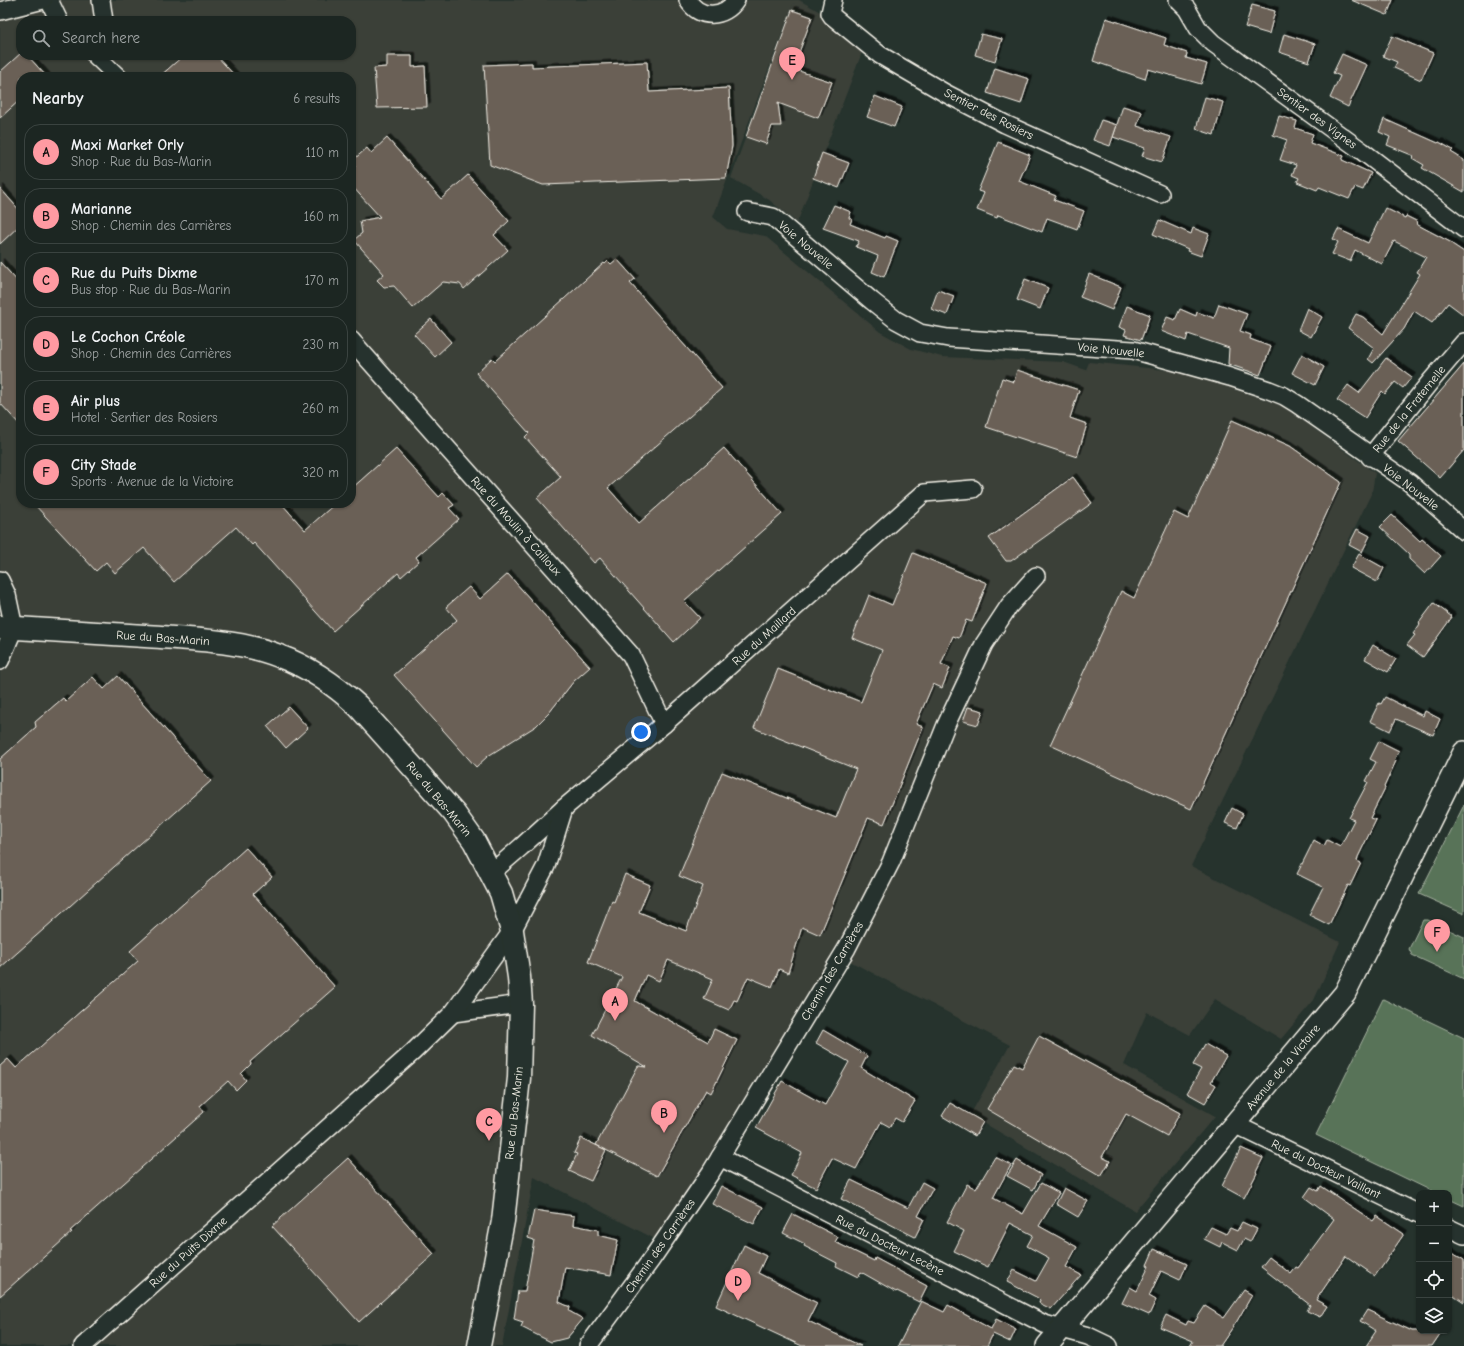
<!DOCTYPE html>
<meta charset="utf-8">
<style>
body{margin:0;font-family:"Comic Neue",sans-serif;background:#29322f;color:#f1f3f6}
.controls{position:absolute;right:12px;bottom:12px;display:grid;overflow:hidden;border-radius:8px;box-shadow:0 1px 3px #0004}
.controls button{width:36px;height:36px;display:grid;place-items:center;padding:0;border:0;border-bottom:1px solid #3a4340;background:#1c2622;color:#f1f3f6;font:20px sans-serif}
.you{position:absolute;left:641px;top:732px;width:14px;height:14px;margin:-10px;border:3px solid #fff;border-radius:50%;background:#1a73e8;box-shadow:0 0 0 6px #1a73e833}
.badge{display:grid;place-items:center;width:26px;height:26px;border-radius:50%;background:#ff9aa2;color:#111;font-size:13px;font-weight:700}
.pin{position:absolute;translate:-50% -33px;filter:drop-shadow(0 1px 2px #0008)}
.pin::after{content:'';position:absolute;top:21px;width:14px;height:12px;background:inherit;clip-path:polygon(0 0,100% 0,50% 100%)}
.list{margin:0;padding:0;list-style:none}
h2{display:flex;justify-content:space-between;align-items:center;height:52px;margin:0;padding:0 16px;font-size:17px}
h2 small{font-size:13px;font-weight:400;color:#a0a5a5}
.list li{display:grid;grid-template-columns:26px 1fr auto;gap:12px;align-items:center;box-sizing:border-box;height:56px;margin:0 8px 8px;padding:0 8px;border:1px solid #3a4340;border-radius:16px}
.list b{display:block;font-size:15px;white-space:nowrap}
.list p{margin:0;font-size:13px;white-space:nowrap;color:#a0a5a5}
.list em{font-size:13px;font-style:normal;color:#a0a5a5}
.icon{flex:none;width:22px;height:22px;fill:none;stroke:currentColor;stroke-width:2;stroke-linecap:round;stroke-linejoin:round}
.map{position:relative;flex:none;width:1464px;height:1346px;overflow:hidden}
.search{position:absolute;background:#1c2622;box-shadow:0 1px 3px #0004;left:16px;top:16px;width:340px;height:44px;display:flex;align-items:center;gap:10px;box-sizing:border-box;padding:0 14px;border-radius:16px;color:#a0a5a5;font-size:15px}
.panel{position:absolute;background:#1c2622;box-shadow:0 1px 3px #0004;left:16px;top:72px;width:340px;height:436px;border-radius:16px}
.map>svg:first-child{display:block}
.built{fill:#3b4039;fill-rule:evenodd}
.green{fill:#587359;stroke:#a6b2a0}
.building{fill:#6b6056;stroke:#f4f1e8;filter:url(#shadow)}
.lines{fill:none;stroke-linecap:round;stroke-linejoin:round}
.minor-casing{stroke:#f4f1e8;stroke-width:20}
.tertiary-casing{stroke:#f4f1e8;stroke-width:24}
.secondary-casing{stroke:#f4f1e8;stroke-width:25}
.minor{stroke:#26332d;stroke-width:17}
.tertiary{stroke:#26332d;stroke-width:21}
.secondary{stroke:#26332d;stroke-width:22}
.labels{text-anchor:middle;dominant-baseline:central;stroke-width:4;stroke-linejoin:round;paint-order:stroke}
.street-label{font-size:12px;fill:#f4f1e8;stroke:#26332d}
</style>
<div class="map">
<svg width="1464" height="1346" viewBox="0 0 1464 1346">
<defs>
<filter id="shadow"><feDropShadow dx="3.5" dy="-3.5" stdDeviation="0" flood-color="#0009"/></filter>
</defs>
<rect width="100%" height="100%" fill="#26332d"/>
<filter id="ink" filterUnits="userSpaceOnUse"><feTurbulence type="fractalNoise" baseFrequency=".025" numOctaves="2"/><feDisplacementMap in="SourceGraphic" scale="8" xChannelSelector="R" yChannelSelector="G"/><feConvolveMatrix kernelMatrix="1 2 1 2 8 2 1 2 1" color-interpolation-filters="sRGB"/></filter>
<g filter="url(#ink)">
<!-- built -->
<path class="built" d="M 0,0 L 799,0 L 829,17 L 864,47 L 797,223 L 768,199 L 731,178 L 794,2 L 713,217 L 727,229 L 765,236 L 880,332 L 911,349 L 942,357 L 1063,362 L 1086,370 L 1089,362 L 1186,372 L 1283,406 L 1375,473 L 1372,492 L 1191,866 L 1340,942 L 1314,1000 L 1281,1039 L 1215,999 L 1190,1035 L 1147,1012 L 1124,1065 L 1215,1116 L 1135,1211 L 970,1115 L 1010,1045 L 842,957 L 663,1243 L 534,1177 L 502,1346 L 0,1346 ZM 21,21 L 351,21 L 351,55 L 21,55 ZM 21,77 L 351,77 L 351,503 L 21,503 Z"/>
<!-- green -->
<g class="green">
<polygon points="1464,805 1464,914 1419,894"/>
<polygon points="1423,920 1428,920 1464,937 1464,979 1412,955 1409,949"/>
<polygon points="1383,999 1464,1038 1464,1206 1449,1199 1449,1193 1436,1193 1316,1135"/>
</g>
<!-- building -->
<g class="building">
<polygon points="1351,0 1393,0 1387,15"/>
<polygon points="1252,5 1275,11 1269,34 1245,27"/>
<polygon points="792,10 812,17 793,69 832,82 818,118 778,103 781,126 772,126 766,144 746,137"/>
<polygon points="1106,18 1166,38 1164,45 1187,53 1186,58 1207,64 1201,84 1148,69 1145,79 1093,61"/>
<polygon points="981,34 1002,39 995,61 975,55"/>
<polygon points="1284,34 1315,44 1309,62 1279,52"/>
<polygon points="1392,36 1433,53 1421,80 1394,68 1397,62 1383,56"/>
<polygon points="21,53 21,55 27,55 47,77 21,77 21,99 0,118 0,72"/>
<polygon points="1342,54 1367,65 1348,107 1330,98 1340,76 1333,73"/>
<polygon points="184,55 216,55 236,77 159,77"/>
<polygon points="387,56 412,56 412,67 425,66 427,107 377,108 374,68 387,67"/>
<polygon points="647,62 649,92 729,88 732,146 726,178 543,185 490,165 484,65 532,63 532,67"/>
<polygon points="995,68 1029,79 1021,104 987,93"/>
<polygon points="875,96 902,107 894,127 867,117"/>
<polygon points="1205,97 1223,102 1214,135 1196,129"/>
<polygon points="1123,106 1142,112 1137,126 1171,137 1162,162 1142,156 1145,148 1113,137"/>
<polygon points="1279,116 1297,121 1295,128 1313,134 1310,143 1344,156 1342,160 1371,173 1363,190 1355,187 1349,199 1319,187 1317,190 1297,182 1299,178 1292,175 1296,165 1280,160 1287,140 1273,135"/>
<polygon points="1384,119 1438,143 1439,142 1453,150 1451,152 1464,160 1464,192 1422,168 1424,165 1412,158 1414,156 1387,145 1390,137 1379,132"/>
<polygon points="1101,120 1117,125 1110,146 1093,140"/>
<polygon points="387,138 441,199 468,175 509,221 494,235 508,250 464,289 460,284 443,282 413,308 394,286 384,287 377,280 384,274 354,240 362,233 360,221 380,217 351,185 351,171 356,166 352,161 367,148 371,153"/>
<polygon points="998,142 1030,155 1019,181 1056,196 1054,200 1084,211 1077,229 1047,218 1042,232 998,215 997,218 977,210 984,193 978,191"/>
<polygon points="822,153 849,163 839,188 813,178"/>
<polygon points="0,188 21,212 21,224 0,244"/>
<polygon points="834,205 851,212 849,218 852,219 850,224 885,238 886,236 898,241 884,277 872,272 878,256 856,247 859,241 823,228"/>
<polygon points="1385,208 1405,218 1406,216 1418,222 1416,224 1452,243 1452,244 1464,252 1464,315 1448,303 1432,323 1414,311 1404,329 1373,363 1368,359 1374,348 1348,328 1356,314 1363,317 1383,334 1420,274 1417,272 1426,257 1394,241 1382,264 1355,250 1350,261 1332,254 1338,242 1333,239 1338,229 1368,243"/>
<polygon points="1159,220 1191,234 1193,228 1209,234 1201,256 1187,251 1188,249 1153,234"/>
<polygon points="617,259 635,279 630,283 722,388 608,488 639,523 724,448 782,514 684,601 700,618 674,642 600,558 594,563 537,498 561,477 525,437 529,433 476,373 492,358 495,361 604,263 605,264 608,261 611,264"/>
<polygon points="0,262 21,285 21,426 0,403"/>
<polygon points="1089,274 1121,287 1112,310 1080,297"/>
<polygon points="1025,279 1048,288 1040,309 1017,300"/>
<polygon points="938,290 954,296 947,315 931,309"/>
<polygon points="1219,304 1247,314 1240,331 1251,335 1250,339 1271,347 1260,375 1228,364 1229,348 1188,334 1186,341 1161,331 1167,317 1175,320 1180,309 1196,316 1197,312 1214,318"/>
<polygon points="1127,306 1150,315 1141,340 1124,335 1126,330 1119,327"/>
<polygon points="1307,308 1322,317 1311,337 1298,330"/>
<polygon points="431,319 451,342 435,357 414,334"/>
<polygon points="1302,354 1324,367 1315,385 1292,373"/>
<polygon points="1386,358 1412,377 1403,388 1395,382 1385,394 1382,391 1365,418 1337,400 1348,385 1359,393"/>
<polygon points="1464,364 1464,450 1440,478 1398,441"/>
<polygon points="1017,370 1079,390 1070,418 1087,424 1077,457 986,427 1002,378 1014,382"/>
<polygon points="1232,420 1290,446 1341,482 1191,809 1050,745 1121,591 1134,598 1174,512 1188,519"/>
<polygon points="396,449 439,497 443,493 454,505 449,508 459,519 416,557 419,561 401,577 398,573 333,631 254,543 252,545 236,527 174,582 144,548 115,573 106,562 96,571 33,503 281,503 305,530 336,503 351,503 351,489"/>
<polygon points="1073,477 1092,503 1011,561 1006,561 989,538"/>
<polygon points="1392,515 1420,541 1422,539 1441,556 1425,574 1409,559 1409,554 1380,527"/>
<polygon points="1357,529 1370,536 1362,552 1349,545"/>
<polygon points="913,553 987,583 972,622 966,620 959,638 953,636 941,664 950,668 942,688 933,684 916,724 923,727 884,824 868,818 820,935 802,927 788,973 779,969 772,987 748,977 737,1001 734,1000 729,1010 704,999 713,979 668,960 659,981 646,975 635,1001 708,1042 714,1029 737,1040 711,1093 706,1090 657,1176 596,1145 638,1066 647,1067 592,1035 622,977 588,962 612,901 614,902 625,874 650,885 639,912 686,931 703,886 679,876 722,772 836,818 856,769 754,728 778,669 861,702 882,650 852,638 869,595 892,605"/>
<polygon points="1359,554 1384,568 1377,582 1351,568"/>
<polygon points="508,574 590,667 574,681 549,713 536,726 488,756 476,767 394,675 457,620 446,607 469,587 480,599"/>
<polygon points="1434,603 1452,617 1423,657 1407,645 1415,635 1413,634 1420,624 1419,623"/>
<polygon points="1373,645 1396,659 1388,672 1365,659"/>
<polygon points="118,676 211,781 0,968 0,759 36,727 35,722 63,698 66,701 93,677 104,689"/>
<polygon points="1385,697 1423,716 1425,711 1440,719 1433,735 1396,719 1390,731 1370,721 1379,703 1381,704"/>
<polygon points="289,707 308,728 286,748 267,726"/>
<polygon points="968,707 983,711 978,725 963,721"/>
<polygon points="1379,741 1399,751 1394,760 1396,761 1384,787 1385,788 1370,818 1376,820 1358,857 1357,861 1361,863 1350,886 1348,885 1329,925 1309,915 1323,887 1297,874 1314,840 1324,846 1327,840 1340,847 1354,820 1349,818 1368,782 1366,781 1376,762 1370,759"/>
<polygon points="1232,808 1243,814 1237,828 1225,823"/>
<polygon points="246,848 272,877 253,894 335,987 250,1062 251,1064 241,1074 246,1080 236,1090 228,1081 200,1106 204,1112 70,1231 72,1232 0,1296 0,1066 8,1059 16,1068 138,961 130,951"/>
<polygon points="823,1030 867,1056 861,1068 915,1101 902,1122 895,1118 890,1127 881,1122 856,1169 832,1158 816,1188 791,1175 802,1153 756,1128 782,1081 825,1105 849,1062 816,1043"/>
<polygon points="1039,1036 1180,1113 1167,1136 1126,1114 1102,1157 1110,1161 1101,1176 987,1109 1014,1064 1022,1068"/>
<polygon points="1205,1044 1226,1056 1211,1082 1216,1085 1205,1103 1187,1093 1201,1069 1193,1065"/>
<polygon points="950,1103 983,1122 975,1136 942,1116"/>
<polygon points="581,1138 606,1150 591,1181 569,1171 577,1154 574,1153"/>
<polygon points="1241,1148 1263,1158 1256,1172 1257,1173 1244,1198 1222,1186"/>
<polygon points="995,1157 1011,1165 993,1198 1023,1214 1041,1183 1059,1193 1039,1226 1077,1247 1066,1267 1081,1275 1051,1309 1039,1303 1040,1300 1038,1298 1007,1282 1014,1270 1036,1281 1049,1258 1027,1246 1033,1235 1010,1223 988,1267 954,1251 964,1231 947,1222 967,1184 976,1189"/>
<polygon points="348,1158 434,1254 359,1322 272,1226"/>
<polygon points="1017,1160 1041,1175 1033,1190 1007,1176"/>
<polygon points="851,1180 908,1208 922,1182 933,1188 918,1216 924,1219 915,1237 841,1199"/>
<polygon points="721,1186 763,1207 754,1224 712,1204"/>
<polygon points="1321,1186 1373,1221 1377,1216 1404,1234 1375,1276 1346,1256 1316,1300 1327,1306 1320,1317 1307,1311 1310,1305 1261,1267 1269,1257 1291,1274 1296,1267 1298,1268 1334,1219 1304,1197 1311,1187 1318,1191"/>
<polygon points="1064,1188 1088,1201 1078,1217 1056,1204"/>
<polygon points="534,1210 574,1216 573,1225 598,1230 598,1235 618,1240 611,1275 565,1267 559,1302 570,1307 569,1311 583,1319 567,1338 551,1342 521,1327 523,1322 514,1319 518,1291 525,1291 534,1240 528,1238"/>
<polygon points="793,1214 838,1237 835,1242 874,1261 875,1258 927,1286 919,1302 897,1291 896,1292 861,1272 858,1277 836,1266 837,1263 804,1246 805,1244 783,1233"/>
<polygon points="1242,1222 1257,1229 1250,1242 1244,1239 1238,1250 1222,1242 1220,1247 1204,1239 1211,1227 1226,1234 1230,1228 1237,1231"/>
<polygon points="744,1245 766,1256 758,1273 817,1303 808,1321 861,1346 802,1346 716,1306"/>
<polygon points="1154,1249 1187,1264 1180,1280 1161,1271 1149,1296 1156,1300 1149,1315 1122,1303 1130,1287 1137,1291 1149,1266 1147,1265"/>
<polygon points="1449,1251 1464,1260 1464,1302 1449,1292"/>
<polygon points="1244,1290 1252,1295 1237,1321 1220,1346 1190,1346 1193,1341 1160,1327 1166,1315 1186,1325 1188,1321 1194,1323 1205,1306 1224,1318"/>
<polygon points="921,1301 944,1312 948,1305 991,1329 996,1319 1016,1329 1010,1342 993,1334 987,1346 898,1346"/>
<polygon points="1367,1310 1412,1331 1442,1331 1432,1346 1366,1346 1376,1331 1360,1321"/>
</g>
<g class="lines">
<defs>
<g id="minor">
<polyline points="49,0 59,21"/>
<polyline points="101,0 104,21"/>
<path d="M 688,0 C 699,20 725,18 736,0"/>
<polyline points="833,0 830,13 832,16 880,55 945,93 1005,124 1160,194"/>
<polyline points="1178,0 1187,9 1198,28 1213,43 1362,151 1464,229"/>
<polyline points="0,11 43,0"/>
<polyline points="95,55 118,77"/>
<polyline points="747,212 773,217 872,301 896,320 920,333 948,338 1133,350 1230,377 1269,390 1284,396 1297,404 1410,483 1464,531"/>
<polyline points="351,340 631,655 664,724"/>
<polyline points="1370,457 1430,382 1464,342"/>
<polyline points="0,580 7,595 14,628 0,661"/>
<polyline points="491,873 521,847 564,808 664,724 924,493 973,489"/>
<polyline points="453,1013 521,1004"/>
<polyline points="1234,1124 1419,1214"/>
<polyline points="720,1157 1044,1324 1088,1336 1109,1346"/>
<polyline points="1449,1228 1464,1235"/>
<polyline points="83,1346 413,1052 453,1013 512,931 546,866 564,808"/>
<polyline points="588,1346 651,1260 711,1172 847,948 891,862 946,725 984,644 1009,606 1036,576"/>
</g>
<polyline id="tertiary" points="1047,1346 1345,993 1464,752"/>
<path id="secondary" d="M 0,627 C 48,630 97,633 145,636 C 187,639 240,640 279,656 C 309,667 334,684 358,706 L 454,813 L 474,841 L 501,893 L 512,931 L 519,977 L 521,1004 L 519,1078 L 503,1221 L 479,1346"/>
</defs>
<!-- minor casing -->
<use href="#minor" class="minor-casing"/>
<!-- tertiary casing -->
<use href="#tertiary" class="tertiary-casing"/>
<!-- secondary casing -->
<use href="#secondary" class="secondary-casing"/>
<!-- minor -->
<use href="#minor" class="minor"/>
<!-- tertiary -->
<use href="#tertiary" class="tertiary"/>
<!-- secondary -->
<use href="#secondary" class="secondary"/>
</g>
</g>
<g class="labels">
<!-- street labels -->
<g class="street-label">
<text transform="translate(989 114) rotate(27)">Sentier des Rosiers</text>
<text transform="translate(1317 118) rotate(36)">Sentier des Vignes</text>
<text transform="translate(806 245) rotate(40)">Voie Nouvelle</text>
<text transform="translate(1111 350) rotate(6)">Voie Nouvelle</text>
<text transform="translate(1409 409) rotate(-51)">Rue de la Fraternelle</text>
<text transform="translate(1411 487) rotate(38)">Voie Nouvelle</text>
<text transform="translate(516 526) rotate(48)">Rue du Moulin à Cailloux</text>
<text transform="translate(764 636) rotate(-42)">Rue du Maillard</text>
<text transform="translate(163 638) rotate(4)">Rue du Bas-Marin</text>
<text transform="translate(439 799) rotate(50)">Rue du Bas-Marin</text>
<text transform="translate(832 971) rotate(-60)">Chemin des Carrières</text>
<text transform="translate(1283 1067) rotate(-50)">Avenue de la Victoire</text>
<text transform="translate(514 1113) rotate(-84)">Rue du Bas-Marin</text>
<text transform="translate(1326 1169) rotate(26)">Rue du Docteur Vaillant</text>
<text transform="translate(890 1245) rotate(27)">Rue du Docteur Lecène</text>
<text transform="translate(660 1246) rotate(-55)">Chemin des Carrières</text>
<text transform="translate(188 1252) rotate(-42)">Rue du Puits Dixme</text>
</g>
</g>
</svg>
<div class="controls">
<button>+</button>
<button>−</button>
<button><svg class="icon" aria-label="locate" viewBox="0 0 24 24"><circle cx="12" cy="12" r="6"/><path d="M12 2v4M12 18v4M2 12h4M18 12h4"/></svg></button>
<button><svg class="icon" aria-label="layers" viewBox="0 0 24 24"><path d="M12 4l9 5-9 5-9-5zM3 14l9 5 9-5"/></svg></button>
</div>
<div class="you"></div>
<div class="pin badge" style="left:615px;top:1021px">A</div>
<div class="pin badge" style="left:664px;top:1133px">B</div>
<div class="pin badge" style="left:489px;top:1141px">C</div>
<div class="pin badge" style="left:738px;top:1301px">D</div>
<div class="pin badge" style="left:792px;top:80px">E</div>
<div class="pin badge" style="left:1437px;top:952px">F</div>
<div class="search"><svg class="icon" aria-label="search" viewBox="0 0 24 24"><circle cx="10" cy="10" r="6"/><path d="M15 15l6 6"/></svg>Search here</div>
<section class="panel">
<h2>Nearby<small>6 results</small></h2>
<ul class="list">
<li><span class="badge">A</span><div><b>Maxi Market Orly</b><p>Shop · Rue du Bas-Marin</p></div><em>110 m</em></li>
<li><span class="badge">B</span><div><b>Marianne</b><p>Shop · Chemin des Carrières</p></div><em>160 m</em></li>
<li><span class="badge">C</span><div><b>Rue du Puits Dixme</b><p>Bus stop · Rue du Bas-Marin</p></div><em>170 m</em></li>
<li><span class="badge">D</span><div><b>Le Cochon Créole</b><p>Shop · Chemin des Carrières</p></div><em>230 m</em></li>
<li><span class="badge">E</span><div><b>Air plus</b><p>Hotel · Sentier des Rosiers</p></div><em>260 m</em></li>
<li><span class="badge">F</span><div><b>City Stade</b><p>Sports · Avenue de la Victoire</p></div><em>320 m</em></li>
</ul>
</section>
</div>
